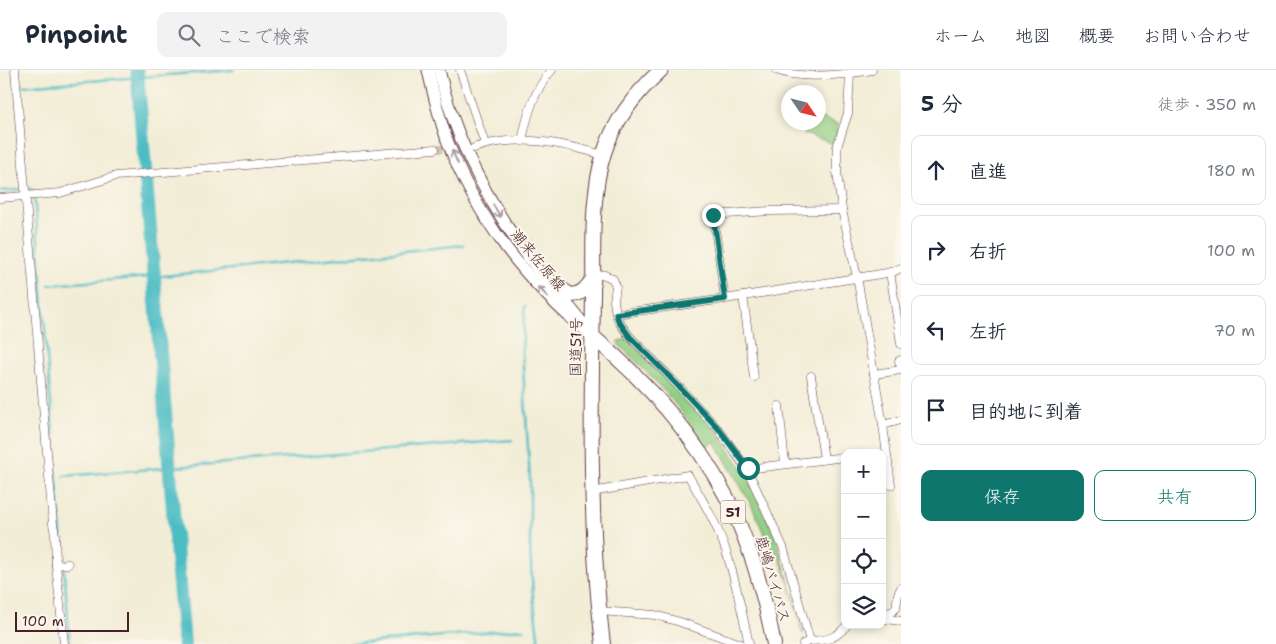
<!DOCTYPE html>
<html lang="ja">
<meta charset="utf-8">
<style>
body{margin:0;font-family:"Shantell Sans","Klee One",sans-serif;background:#f2f2f3;color:#1f2937}
.controls{position:absolute;right:15px;bottom:15px;display:grid;overflow:hidden;border-radius:10px;box-shadow:0 2px 8px #0003}
.controls button{width:45px;height:45px;display:grid;place-items:center;padding:0;border:0;border-bottom:1px solid #e0e1e3;background:#fff;color:#1f2937;font:25px sans-serif}
.compass{position:absolute;left:781px;top:15px;width:45px;height:45px;border-radius:50%;background:#fff;box-shadow:0 2px 8px #0003;rotate:125deg}
.scale{position:absolute;left:15px;bottom:12px;width:114px;box-sizing:border-box;padding-left:5px;border:2px solid #4a1f2b;border-top:0;font-size:14px;line-height:18px;white-space:nowrap;color:#4a1f2b;-webkit-text-stroke:4px #fbf7ec;paint-order:stroke}
.stop{position:absolute;width:15px;height:15px;margin:-11px;border:4px solid #0f766e;border-radius:50%;background:#fff}
.stop.end{background:#0f766e;border-color:#fff;box-shadow:0 1px 5px #0008}
.list{margin:0;padding:0;list-style:none}
h2{display:flex;justify-content:space-between;align-items:center;height:65px;margin:0;padding:0 20px;font-size:21px}
h2 small{font-size:16px;font-weight:400;color:#747a83}
.list li{display:grid;grid-template-columns:32px 1fr auto;gap:15px;align-items:center;box-sizing:border-box;height:70px;margin:0 10px 10px;padding:0 10px;border:1px solid #e0e1e3;border-radius:10px}
.list b{display:block;font-size:19px;white-space:nowrap}
.list em{font-size:16px;font-style:normal;color:#747a83}
.actions{display:flex;gap:10px;padding:15px 20px}
.actions a{flex:1;padding:11px 0;border:1px solid #0f766e;border-radius:10px;text-align:center;font-size:18px;color:#0f766e}
.actions .main{background:#0f766e;color:#fff}
.icon{flex:none;width:28px;height:28px;fill:none;stroke:currentColor;stroke-width:2;stroke-linecap:round;stroke-linejoin:round}
.map{position:relative;flex:none;width:901px;height:574px;overflow:hidden}
header{display:flex;align-items:center;gap:30px;box-sizing:border-box;height:70px;padding:0 25px;background:#fff;border-bottom:1px solid #e0e1e3}
header strong{font-size:24px}
nav{display:flex;gap:28px;margin-inline-start:auto;font-size:18px}
.search{width:350px;height:45px;background:#f2f2f3;display:flex;align-items:center;gap:12px;box-sizing:border-box;padding:0 18px;border-radius:10px;color:#747a83;font-size:19px}
main{display:flex}
aside{flex:1;background:#fff}
.map>svg:first-child{display:block}
.green{fill:#92ce83;stroke:#6e7657}
.lines{fill:none;stroke-linecap:round;stroke-linejoin:round}
.stream{stroke:#4ebdc4;stroke-width:2.5}
.river{stroke:#4ebdc4;stroke-width:14}
.minor-tunnel{stroke:#d0c4b4;stroke-width:8;stroke-dasharray:8 4;stroke-linecap:butt}
.minor-casing{stroke:#633e45;stroke-width:9}
.secondary-casing{stroke:#633e45;stroke-width:13}
.trunk-casing{stroke:#633e45;stroke-width:16}
.minor{stroke:#fff;stroke-width:8}
.secondary{stroke:#fff;stroke-width:11}
.trunk{stroke:#fff;stroke-width:14}
.oneway{stroke:#ae9aa0}
.route{stroke:#0f766e;stroke-width:6}
.labels{text-anchor:middle;dominant-baseline:central;stroke-width:4;stroke-linejoin:round;paint-order:stroke}
.shield{fill:#fbf7ec;stroke:#7f6065;stroke-width:1}
.shield-label{font-size:14px;font-weight:bold;fill:#4a1f2b}
.street-label{font-size:15px;fill:#4a1f2b;stroke:#fbf7ec}
</style>
<header>
<strong>Pinpoint</strong>
<div class="search"><svg class="icon" aria-label="search" viewBox="0 0 24 24"><circle cx="10" cy="10" r="6"/><path d="M15 15l6 6"/></svg>ここで検索</div>
<nav><a>ホーム</a><a>地図</a><a>概要</a><a>お問い合わせ</a></nav>
</header>
<main>
<div class="map">
<svg width="901" height="574" viewBox="0 0 901 574">
<rect width="100%" height="100%" fill="#fbf7ec"/>
<filter id="ink" filterUnits="userSpaceOnUse"><feTurbulence type="fractalNoise" baseFrequency=".02" numOctaves="2"/><feDisplacementMap in="SourceGraphic" scale="10" xChannelSelector="R" yChannelSelector="G"/><feConvolveMatrix kernelMatrix="1 2 1 2 8 2 1 2 1" color-interpolation-filters="sRGB"/></filter>
<filter id="wash" filterUnits="userSpaceOnUse"><feTurbulence type="fractalNoise" baseFrequency=".0096" numOctaves="4" result="noise"/><feDisplacementMap in="SourceGraphic" scale="20" xChannelSelector="R" yChannelSelector="G"/><feGaussianBlur stdDeviation="1.12" result="paint"/><feColorMatrix in="noise" values="0 0 0 0 0 0 0 0 0 0 0 0 0 0 0 0 0 1.4 0 .05"/><feComposite in="paint" operator="in"/></filter>
<g filter="url(#wash)">
<rect width="100%" height="100%" fill="#f2edd6"/>
<!-- green -->
<g class="green">
<polygon points="819,47 838,54 835,74 804,64 808,53 818,52"/>
<path d="M 627,269 L 709,351 L 746,404 L 776,467 L 804,565 L 802,563 C 796,535 789,507 776,482 L 772,483 L 752,436 L 715,372 L 706,377 C 683,339 652,306 619,275 L 618,271 Z"/>
</g>
<g class="lines">
<!-- stream -->
<g class="stream">
<polyline points="22,16 234,0"/>
<polyline points="0,121 31,119 34,122 70,574"/>
<polyline points="49,215 163,206 463,175"/>
<polyline points="525,236 522,281 530,410 530,477 533,526 539,574"/>
<polyline points="64,406 512,370"/>
<polyline points="350,574 523,559"/>
</g>
<!-- river -->
<polyline class="river" points="137,0 184,574"/>
</g>
</g>
<g filter="url(#ink)">
<g class="lines">
<!-- minor-tunnel -->
<polyline class="minor-tunnel" points="435,79 468,79"/>
<defs>
<g id="minor">
<polyline points="15,0 53,454 55,465 56,495 64,574"/>
<polyline points="460,0 485,74"/>
<path d="M 776,0 C 803,10 843,5 872,0"/>
<polyline points="850,4 848,43 837,77 837,102 842,140 857,207 883,355 891,415"/>
<path d="M 522,71 C 527,46 534,19 552,0"/>
<path d="M 474,78 C 516,63 562,73 603,85"/>
<polyline points="0,128 60,123 116,106 435,79"/>
<polyline points="890,202 901,274"/>
<polyline points="593,205 605,205 613,209 616,216 614,231 616,244 619,252 630,267 666,303 718,359 747,399 783,477 810,571 803,574"/>
<polyline points="743,226 754,307"/>
<polyline points="725,229 713,145 769,141 842,140"/>
<polyline points="616,244 725,229 893,202 901,198"/>
<polyline points="901,290 899,291 901,297"/>
<polyline points="874,304 901,300"/>
<polyline points="811,306 824,389"/>
<polyline points="779,336 785,394"/>
<polyline points="883,355 901,350"/>
<polyline points="747,399 845,387"/>
<path d="M 592,422 L 688,405 C 702,429 717,454 726,481 C 736,511 742,543 749,574"/>
<polyline points="56,495 68,494"/>
<polyline points="599,541 655,545 680,552 741,574"/>
<polyline points="882,543 892,542 896,538 898,524 901,518"/>
<polyline points="882,546 886,549 901,551"/>
<path d="M 810,571 C 827,570 836,569 847,555"/>
</g>
<g id="secondary">
<path d="M 428,0 C 433,23 439,47 447,70 C 476,147 528,215 592,266"/>
<path d="M 439,0 C 456,76 494,144 542,205 C 556,222 571,237 584,255"/>
</g>
<g id="trunk">
<path d="M 543,206 L 570,225 C 582,225 587,217 593,209"/>
<path d="M 592,266 C 645,310 694,365 726,426 C 750,472 764,523 774,574"/>
<path d="M 603,574 C 589,459 591,342 593,226 C 594,181 590,127 604,83 C 614,51 636,23 661,0"/>
</g>
</defs>
<!-- minor casing -->
<use href="#minor" class="minor-casing"/>
<!-- secondary casing -->
<use href="#secondary" class="secondary-casing"/>
<!-- trunk casing -->
<use href="#trunk" class="trunk-casing"/>
<!-- minor -->
<use href="#minor" class="minor"/>
<!-- secondary -->
<use href="#secondary" class="secondary"/>
<!-- trunk -->
<use href="#trunk" class="trunk"/>
</g>
<!-- one-way arrows -->
<defs><path id="oneway-shaft" d="M-6 0H5M1.5-3L5.5 0L1.5 3" fill="none" stroke-width="1.6" stroke-linecap="round" stroke-linejoin="round" transform="scale(1.25)"/></defs>
<g class="oneway">
<use href="#oneway-shaft" transform="translate(455 87) rotate(-113)"/>
<use href="#oneway-shaft" transform="translate(497 141) rotate(58)"/>
<use href="#oneway-shaft" transform="translate(543 222) rotate(-135)"/>
</g>
</g>
<g class="lines" filter="url(#ink)">
<!-- route -->
<polyline class="route" points="713,145 725,229 616,244 619,252 630,267 666,303 718,358 748,398"/>
</g>
<g class="labels">
<!-- shield labels -->
<rect class="shield" x="720.5" y="430.5" width="25" height="23" rx="4"/>
<g class="shield-label">
<text x="733" y="442">51</text>
</g>
<!-- street labels -->
<g class="street-label">
<text transform="translate(538 190) rotate(50)">潮来佐原線</text>
<text transform="translate(576 277) rotate(-89)">国道51号</text>
<text transform="translate(773 509) rotate(74)">鹿嶋バイパス</text>
</g>
</g>
</svg>
<div class="controls">
<button>+</button>
<button>−</button>
<button><svg class="icon" aria-label="locate" viewBox="0 0 24 24"><circle cx="12" cy="12" r="6"/><path d="M12 2v4M12 18v4M2 12h4M18 12h4"/></svg></button>
<button><svg class="icon" aria-label="layers" viewBox="0 0 24 24"><path d="M12 4l9 5-9 5-9-5zM3 14l9 5 9-5"/></svg></button>
</div>
<svg class="compass" viewBox="-18 -18 36 36"><path d="M0-13l5 13h-10z" fill="#e53935"/><path d="M0 13l5-13h-10z" fill="#747a83"/></svg>
<div class="scale">100 m</div>
<div class="stop" style="left:748px;top:398px"></div>
<div class="stop end" style="left:713px;top:145px"></div>
</div>
<aside>
<h2>5 分<small>徒歩 · 350 m</small></h2>
<ul class="list">
<li><svg class="icon" aria-label="ahead" viewBox="0 0 24 24"><path d="M12 20V5M6 11l6-6 6 6"/></svg><div><b>直進</b></div><em>180 m</em></li>
<li><svg class="icon" aria-label="right" viewBox="0 0 24 24"><path d="M7 20v-9h11M14 6l5 5-5 5"/></svg><div><b>右折</b></div><em>100 m</em></li>
<li><svg class="icon" aria-label="left" viewBox="0 0 24 24"><path d="M17 20v-9H6M10 6l-5 5 5 5"/></svg><div><b>左折</b></div><em>70 m</em></li>
<li><svg class="icon" aria-label="arrive" viewBox="0 0 24 24"><path d="M6 21V4h12l-3 4 3 4H6"/></svg><div><b>目的地に到着</b></div></li>
</ul>
<div class="actions"><a class="main">保存</a><a>共有</a></div>
</aside>
</main>
